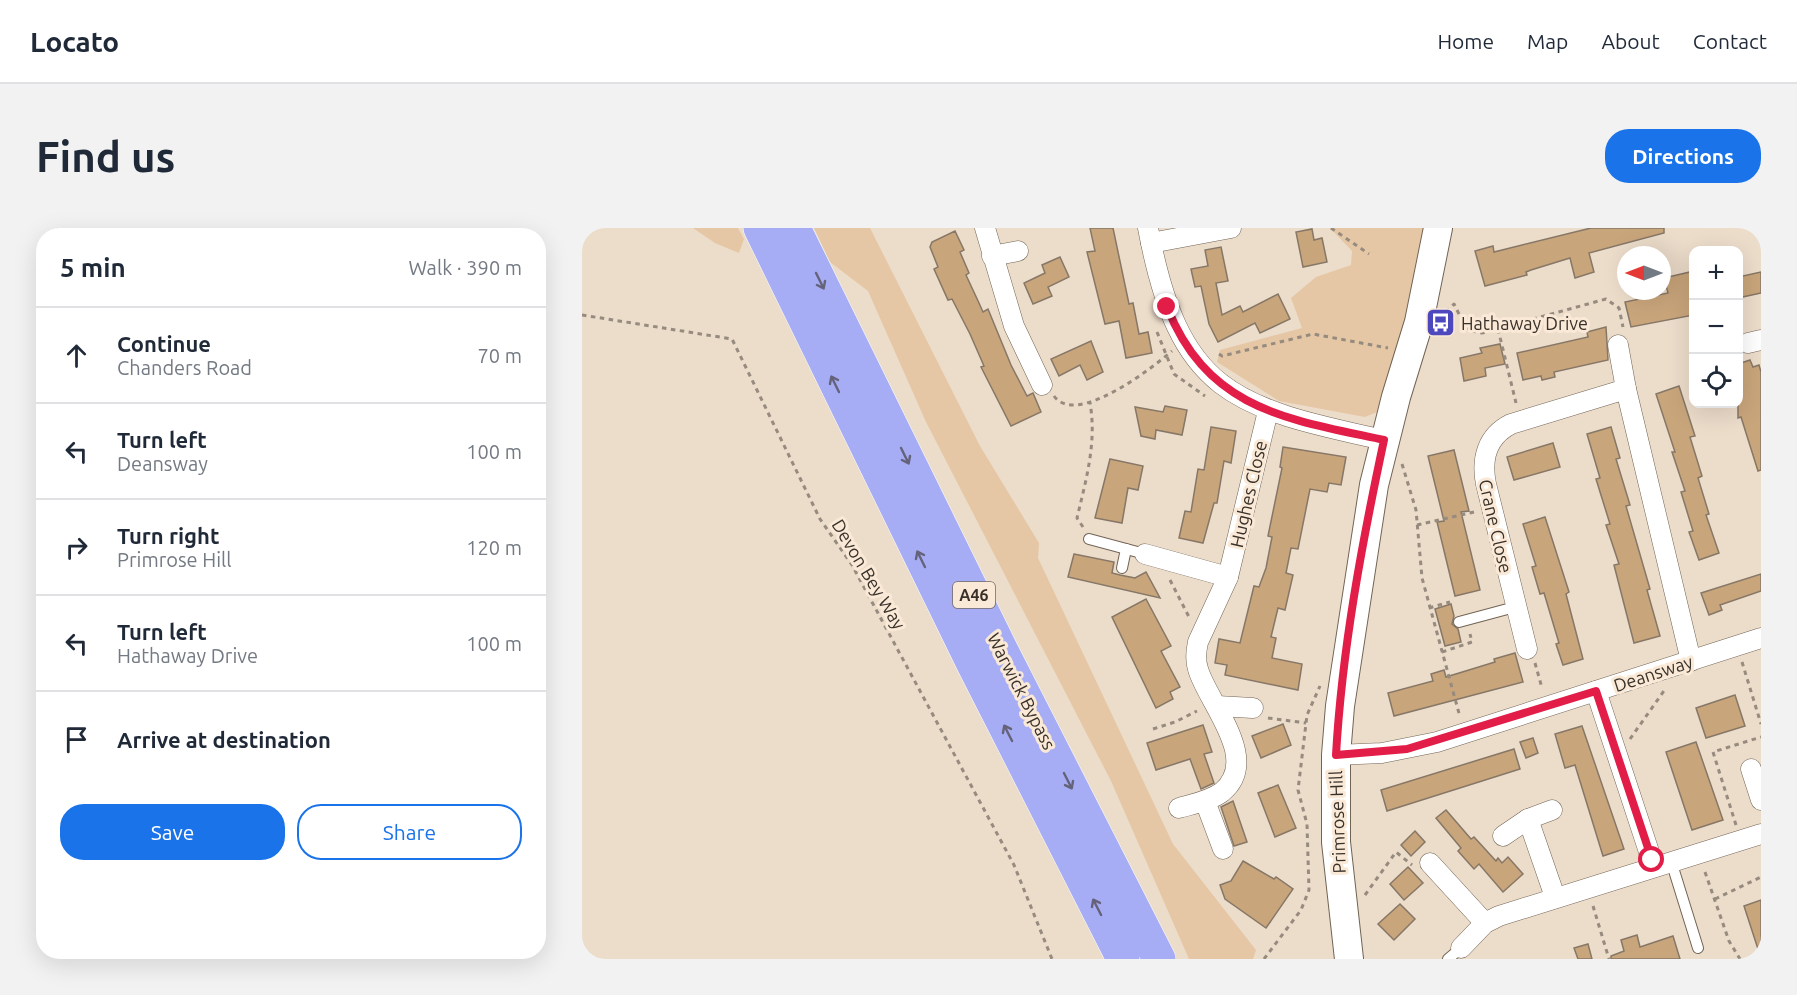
<!DOCTYPE html>
<meta charset="utf-8">
<style>
body{margin:0;font-family:Ubuntu,sans-serif;background:#f2f2f3;color:#1f2937}
.controls{position:absolute;right:18px;top:18px;display:grid;overflow:hidden;border-radius:12px;box-shadow:0 6px 24px #0002}
.controls button{width:54px;height:54px;display:grid;place-items:center;padding:0;border:0;border-bottom:2px solid #e0e1e3;background:#fff;color:#1f2937;font:30px sans-serif}
.compass{position:absolute;left:1035px;top:18px;width:54px;height:54px;border-radius:50%;background:#fff;box-shadow:0 6px 24px #0002;rotate:270deg}
.stop{position:absolute;width:18px;height:18px;margin:-14px;border:4px solid #e11d48;border-radius:50%;background:#fff}
.stop.end{background:#e11d48;border-color:#fff;box-shadow:0 2px 6px #0008}
.list{margin:0;padding:0;list-style:none}
h2{display:flex;justify-content:space-between;align-items:center;height:78px;margin:0;padding:0 24px;font-size:26px}
h2 small{font-size:20px;font-weight:400;color:#747a83}
.list li{display:grid;grid-template-columns:39px 1fr auto;gap:18px;align-items:center;box-sizing:border-box;height:96px;padding:0 24px;border-top:2px solid #e0e1e3}
.list b{display:block;font-size:22px;white-space:nowrap}
.list p{margin:0;font-size:20px;white-space:nowrap;color:#747a83}
.list em{font-size:20px;font-style:normal;color:#747a83}
.actions{display:flex;gap:12px;padding:18px 24px}
.actions a{flex:1;padding:14px 0;border:2px solid #1a73e8;border-radius:24px;text-align:center;font-size:21px;color:#1a73e8}
.actions .main{background:#1a73e8;color:#fff}
.icon{flex:none;width:33px;height:33px;fill:none;stroke:currentColor;stroke-width:2;stroke-linecap:round;stroke-linejoin:round}
.map{position:relative;flex:none;width:1179px;height:731px;overflow:hidden;border-radius:24px}
header{display:flex;align-items:center;gap:36px;box-sizing:border-box;height:84px;padding:0 30px;background:#fff;border-bottom:2px solid #e0e1e3}
header strong{font-size:28px}
nav{display:flex;gap:33px;margin-inline-start:auto;font-size:21px}
.intro{display:flex;align-items:center;justify-content:space-between;box-sizing:border-box;height:144px;padding:0 36px}
h1{margin:0;font-size:42px}
.button{padding:15px 27px;border-radius:24px;background:#1a73e8;color:#fff;font-size:21px;font-weight:700}
main{display:flex;gap:36px;padding:0 36px}
aside{flex:1;background:#fff;border-radius:24px;box-shadow:0 6px 24px #0002}
.map>svg:first-child{display:block}
.green{fill:#e5c7a5}
.building{fill:#c9a57b;stroke:#867767;stroke-width:1.5}
.lines{fill:none;stroke-linecap:round;stroke-linejoin:round}
.lane-casing{stroke:#726455;stroke-width:12}
.street-casing{stroke:#726455;stroke-width:21}
.secondary-casing{stroke:#726455;stroke-width:30}
.highway-casing{stroke:#fff;stroke-width:34}
.path{stroke:#968b7e;stroke-width:3;stroke-dasharray:4.5 4.5;stroke-linecap:butt}
.lane{stroke:#fff;stroke-width:10}
.street{stroke:#fff;stroke-width:20}
.secondary{stroke:#fff;stroke-width:28}
.highway{stroke:#a6adf4;stroke-width:33}
.oneway{stroke:#65637b}
.route{stroke:#e11d48;stroke-width:8}
.labels{text-anchor:middle;dominant-baseline:central;stroke-width:6;stroke-linejoin:round;paint-order:stroke}
.shield{fill:#fae9d7;stroke:#73695f;stroke-width:1.5}
.shield-label{font-size:16px;font-weight:bold;fill:#39322b}
.poi-label{font-size:18px;fill:#39322b;stroke:#fae9d7;text-anchor:start}
.street-label{font-size:18px;fill:#39322b;stroke:#fae9d7}
</style>
<header>
<strong>Locato</strong>
<nav><a>Home</a><a>Map</a><a>About</a><a>Contact</a></nav>
</header>
<div class="intro"><h1>Find us</h1><a class="button">Directions</a></div>
<main>
<aside>
<h2>5 min<small>Walk · 390 m</small></h2>
<ul class="list">
<li><svg class="icon" aria-label="ahead" viewBox="0 0 24 24"><path d="M12 20V5M6 11l6-6 6 6"/></svg><div><b>Continue</b><p>Chanders Road</p></div><em>70 m</em></li>
<li><svg class="icon" aria-label="left" viewBox="0 0 24 24"><path d="M17 20v-9H6M10 6l-5 5 5 5"/></svg><div><b>Turn left</b><p>Deansway</p></div><em>100 m</em></li>
<li><svg class="icon" aria-label="right" viewBox="0 0 24 24"><path d="M7 20v-9h11M14 6l5 5-5 5"/></svg><div><b>Turn right</b><p>Primrose Hill</p></div><em>120 m</em></li>
<li><svg class="icon" aria-label="left" viewBox="0 0 24 24"><path d="M17 20v-9H6M10 6l-5 5 5 5"/></svg><div><b>Turn left</b><p>Hathaway Drive</p></div><em>100 m</em></li>
<li><svg class="icon" aria-label="arrive" viewBox="0 0 24 24"><path d="M6 21V4h12l-3 4 3 4H6"/></svg><div><b>Arrive at destination</b></div></li>
</ul>
<div class="actions"><a class="main">Save</a><a>Share</a></div>
</aside>
<div class="map">
<svg width="1179" height="731" viewBox="0 0 1179 731">
<rect width="100%" height="100%" fill="#ecdcca"/>
<!-- green -->
<g class="green">
<polygon points="111,0 156,0 162,11 157,25 133,15"/>
<polygon points="232,0 288,0 398,218 457,315 456,330 591,616 674,722 671,731 607,731 529,553 344,194 286,63 248,34"/>
<polygon points="748,0 845,0 822,98 795,184 783,189 697,173 635,134 638,122 720,100 709,70 734,49 769,37 770,23"/>
</g>
<!-- building -->
<g class="building">
<polygon points="508,0 531,0 547,76 551,75 557,106 566,104 570,125 544,130 537,93 523,96 505,24 513,23"/>
<polygon points="1009,0 1082,0 1082,5 1007,25 1012,44 993,50 988,30 949,42 944,44 945,47 903,58 893,23 911,18 912,24"/>
<polygon points="730,1 732,12 740,10 745,34 721,39 714,4"/>
<polygon points="373,3 382,22 378,24 387,45 384,47 397,75 401,84 406,81 429,137 445,168 451,165 459,184 429,198 399,139 402,138 388,106 370,71 366,72 352,41 356,39 348,19 350,14"/>
<polygon points="639,19 646,53 634,55 640,87 658,78 661,84 696,66 708,91 678,105 673,95 636,114 627,96 619,58 613,59 609,41 626,38 623,22"/>
<polygon points="478,29 487,49 466,59 470,68 451,76 442,55 463,45 460,37"/>
<polygon points="1112,43 1112,87 1049,99 1043,74 1086,65 1082,50"/>
<polygon points="1179,44 1179,65 1156,70 1156,49"/>
<polygon points="1024,99 1026,132 972,144 973,149 960,152 959,148 941,152 935,125 1006,109 1005,104"/>
<polygon points="509,113 521,144 505,152 498,137 477,148 469,131"/>
<polygon points="918,116 923,136 903,140 904,148 882,153 878,130 900,125 898,120"/>
<polygon points="1168,132 1171,139 1177,137 1179,144 1179,242 1176,243 1159,189 1156,190 1156,136"/>
<polygon points="1097,158 1113,208 1108,209 1120,248 1116,250 1127,286 1124,287 1137,325 1117,332 1107,304 1111,303 1099,264 1103,263 1090,224 1093,224 1074,166"/>
<polygon points="583,178 605,182 600,207 574,202 573,211 559,208 553,179 581,184"/>
<polygon points="629,199 654,203 649,235 642,233 635,275 632,275 621,315 597,310 603,283 609,284 616,241 622,242"/>
<polygon points="1029,199 1038,230 1034,231 1048,277 1044,278 1068,361 1065,362 1078,408 1052,415 1032,337 1037,336 1024,297 1028,296 1014,251 1018,250 1005,206"/>
<polygon points="971,215 978,239 932,252 925,229"/>
<polygon points="701,219 764,229 759,257 747,255 745,264 728,261 716,321 709,320 704,345 711,347 703,382 696,380 689,409 694,410 690,430 720,436 716,462 643,447 645,437 633,435 637,411 658,415 672,358 677,359 684,340 690,309 686,308 700,240 698,239"/>
<polygon points="872,222 887,283 879,284 898,362 873,368 855,294 862,293 846,228"/>
<polygon points="528,231 561,238 556,262 546,260 540,295 513,290"/>
<polygon points="963,289 987,364 984,366 1001,431 981,437 974,416 977,415 962,365 958,366 950,339 954,338 941,296"/>
<polygon points="492,326 532,334 530,345 538,347 553,350 564,344 578,370 486,349"/>
<polygon points="1179,346 1179,363 1138,377 1140,382 1127,387 1119,365"/>
<polygon points="564,371 589,418 579,423 598,459 588,464 591,471 574,480 530,389"/>
<polygon points="869,376 872,388 870,396 876,401 879,414 863,418 853,381"/>
<polygon points="933,425 941,454 812,488 806,465 851,453 849,446 862,442 864,449 913,434 912,431"/>
<polygon points="1153,467 1163,498 1124,510 1114,480"/>
<polygon points="701,496 709,517 679,530 670,508"/>
<polygon points="621,497 630,524 622,526 632,555 619,561 608,531 574,542 565,515"/>
<polygon points="1000,498 1042,621 1021,628 993,537 983,540 973,506"/>
<polygon points="951,510 956,525 944,530 938,514"/>
<polygon points="1114,514 1141,592 1110,602 1084,524"/>
<polygon points="932,521 938,541 805,583 799,562"/>
<polygon points="696,557 714,600 693,609 676,565"/>
<polygon points="651,573 665,614 652,618 639,579"/>
<polygon points="864,582 889,611 892,609 914,633 916,630 920,635 926,629 941,646 921,664 897,636 892,641 876,623 879,620 854,590"/>
<polygon points="833,603 843,614 829,628 819,617"/>
<polygon points="661,633 692,651 694,649 711,661 684,700 643,671 638,657 649,653"/>
<polygon points="826,639 841,655 822,672 808,656"/>
<polygon points="1179,672 1179,721 1176,721 1162,678"/>
<polygon points="818,676 833,691 812,712 796,696"/>
<polygon points="1055,707 1058,719 1091,708 1098,731 1029,731 1029,728 1042,723 1039,712"/>
<polygon points="1006,716 1010,731 996,731 992,720"/>
</g>
<g class="lines">
<defs>
<g id="lane">
<polyline points="507,311 563,326"/>
<polyline points="540,340 544,321"/>
<polyline points="877,394 933,379"/>
<polyline points="1089,633 1116,720"/>
<polyline points="866,731 879,720"/>
</g>
<g id="street">
<polyline points="403,0 432,98 460,157"/>
<path d="M 566,0 C 597,165 650,179 802,212"/>
<polyline points="569,15 649,0"/>
<polyline points="410,28 436,23"/>
<polyline points="1166,115 1179,112"/>
<polyline points="1036,117 1044,161"/>
<polyline points="563,326 646,349"/>
<path d="M 945,421 L 904,256 C 899,231 905,208 929,196 L 1044,161 L 1109,433"/>
<polyline points="1014,463 1072,639"/>
<polyline points="635,478 671,480"/>
<polyline points="754,527 800,525 855,514 1179,410"/>
<polyline points="1169,541 1179,572"/>
<polyline points="623,573 641,621"/>
<path d="M 597,580 C 611,576 628,573 640,564 C 680,531 625,474 616,441 C 613,432 614,423 616,414 L 646,349 L 686,183"/>
<polyline points="946,591 973,669"/>
<polyline points="921,608 946,591 970,582"/>
<polyline points="848,635 903,695"/>
<polyline points="879,720 903,695 917,688 1179,606"/>
</g>
<polyline id="secondary" points="767,731 754,614 754,527 758,478 792,257 814,169 837,94 856,0"/>
<g id="highway">
<polyline points="178,0 391,436 541,731"/>
<polyline points="212,0 420,423 577,731"/>
</g>
</defs>
<!-- lane casing -->
<use href="#lane" class="lane-casing"/>
<!-- street casing -->
<use href="#street" class="street-casing"/>
<!-- secondary casing -->
<use href="#secondary" class="secondary-casing"/>
<!-- highway casing -->
<use href="#highway" class="highway-casing"/>
<!-- path -->
<g class="path">
<polyline points="749,0 787,26"/>
<polyline points="864,84 872,76 885,102 900,105 1024,71 1037,80 1041,99"/>
<polyline points="0,87 150,111 238,291 270,337 432,637 470,731"/>
<polyline points="916,101 934,175"/>
<polyline points="575,104 592,146 623,168"/>
<polyline points="637,126 640,128 731,106 806,120"/>
<path d="M 472,168 C 494,199 569,141 590,123"/>
<polyline points="820,236 834,282 840,350 878,489"/>
<polyline points="835,297 892,284"/>
<path d="M 501,299 L 495,290 C 504,252 515,214 508,175"/>
<polyline points="588,352 607,389"/>
<polyline points="847,380 868,374"/>
<polyline points="860,424 890,414 888,406"/>
<polyline points="1160,434 1179,496"/>
<polyline points="953,435 960,460"/>
<polyline points="686,490 724,495"/>
<polyline points="571,501 593,494 615,483"/>
<polyline points="1048,511 1084,460"/>
<polyline points="1154,597 1131,524 1179,509"/>
<polyline points="1123,644 1147,713 1158,731"/>
<polyline points="783,667 814,624 830,637"/>
<polyline points="1133,671 1179,649"/>
<polyline points="1011,678 1027,731"/>
<polyline points="682,731 719,682 727,662 725,596 716,562 725,487 738,458"/>
<polyline points="1174,731 1179,728"/>
</g>
<!-- lane -->
<use href="#lane" class="lane"/>
<!-- street -->
<use href="#street" class="street"/>
<!-- secondary -->
<use href="#secondary" class="secondary"/>
<!-- highway -->
<use href="#highway" class="highway"/>
</g>
<!-- one-way arrows -->
<defs><path id="oneway-shaft" d="M-6 0H5M1.5-3L5.5 0L1.5 3" fill="none" stroke-width="1.6" stroke-linecap="round" stroke-linejoin="round" transform="scale(1.5)"/></defs>
<g class="oneway">
<use href="#oneway-shaft" transform="translate(238 53) rotate(64)"/>
<use href="#oneway-shaft" transform="translate(253 156) rotate(-116)"/>
<use href="#oneway-shaft" transform="translate(323 228) rotate(64)"/>
<use href="#oneway-shaft" transform="translate(339 331) rotate(-116)"/>
<use href="#oneway-shaft" transform="translate(426 505) rotate(-117)"/>
<use href="#oneway-shaft" transform="translate(486 553) rotate(63)"/>
<use href="#oneway-shaft" transform="translate(515 679) rotate(-117)"/>
</g>
<g class="lines">
<!-- route -->
<path class="route" d="M 585,79 C 626,182 705,191 802,212 C 780,315 760,421 754,527 L 825,521 L 1014,463 L 1070,632"/>
</g>
<!-- icons -->
<defs>
<symbol id="bus-square" viewBox="-11 -11 22 22"><rect x="-9" y="-9" width="18" height="18" rx="4" fill="#4e48bf" stroke="#fae9d7"/><path d="M-5-6H5V4H4V6H2V4H-2V6H-4V4H-5ZM-3.5-4V0h7V-4ZM-3.5 1.2v1.5H-2V1.2ZM2 1.2v1.5H3.5V1.2Z" fill="#fff"/></symbol>
</defs>
<g fill-rule="evenodd">
<use href="#bus-square" x="842" y="78" width="33" height="33"/>
</g>
<g class="labels">
<!-- shield labels -->
<rect class="shield" x="371" y="354" width="42" height="26" rx="4.5"/>
<g class="shield-label">
<text x="392" y="367">A46</text>
</g>
<!-- poi labels -->
<g class="poi-label">
<text x="879" y="95">Hathaway Drive</text>
</g>
<!-- street labels -->
<g class="street-label">
<text transform="translate(666 266) rotate(-77)">Hughes Close</text>
<text transform="translate(914 298) rotate(77)">Crane Close</text>
<text transform="translate(287 346) rotate(59)">Devon Bey Way</text>
<text transform="translate(1071 445) rotate(-18)">Deansway</text>
<text transform="translate(440 463) rotate(63)">Warwick Bypass</text>
<text transform="translate(755 594) rotate(-92)">Primrose Hill</text>
</g>
</g>
</svg>
<div class="controls">
<button>+</button>
<button>−</button>
<button><svg class="icon" aria-label="locate" viewBox="0 0 24 24"><circle cx="12" cy="12" r="6"/><path d="M12 2v4M12 18v4M2 12h4M18 12h4"/></svg></button>
</div>
<svg class="compass" viewBox="-18 -18 36 36"><path d="M0-13l5 13h-10z" fill="#e53935"/><path d="M0 13l5-13h-10z" fill="#747a83"/></svg>
<div class="stop" style="left:1070px;top:632px"></div>
<div class="stop end" style="left:585px;top:79px"></div>
</div>
</main>
